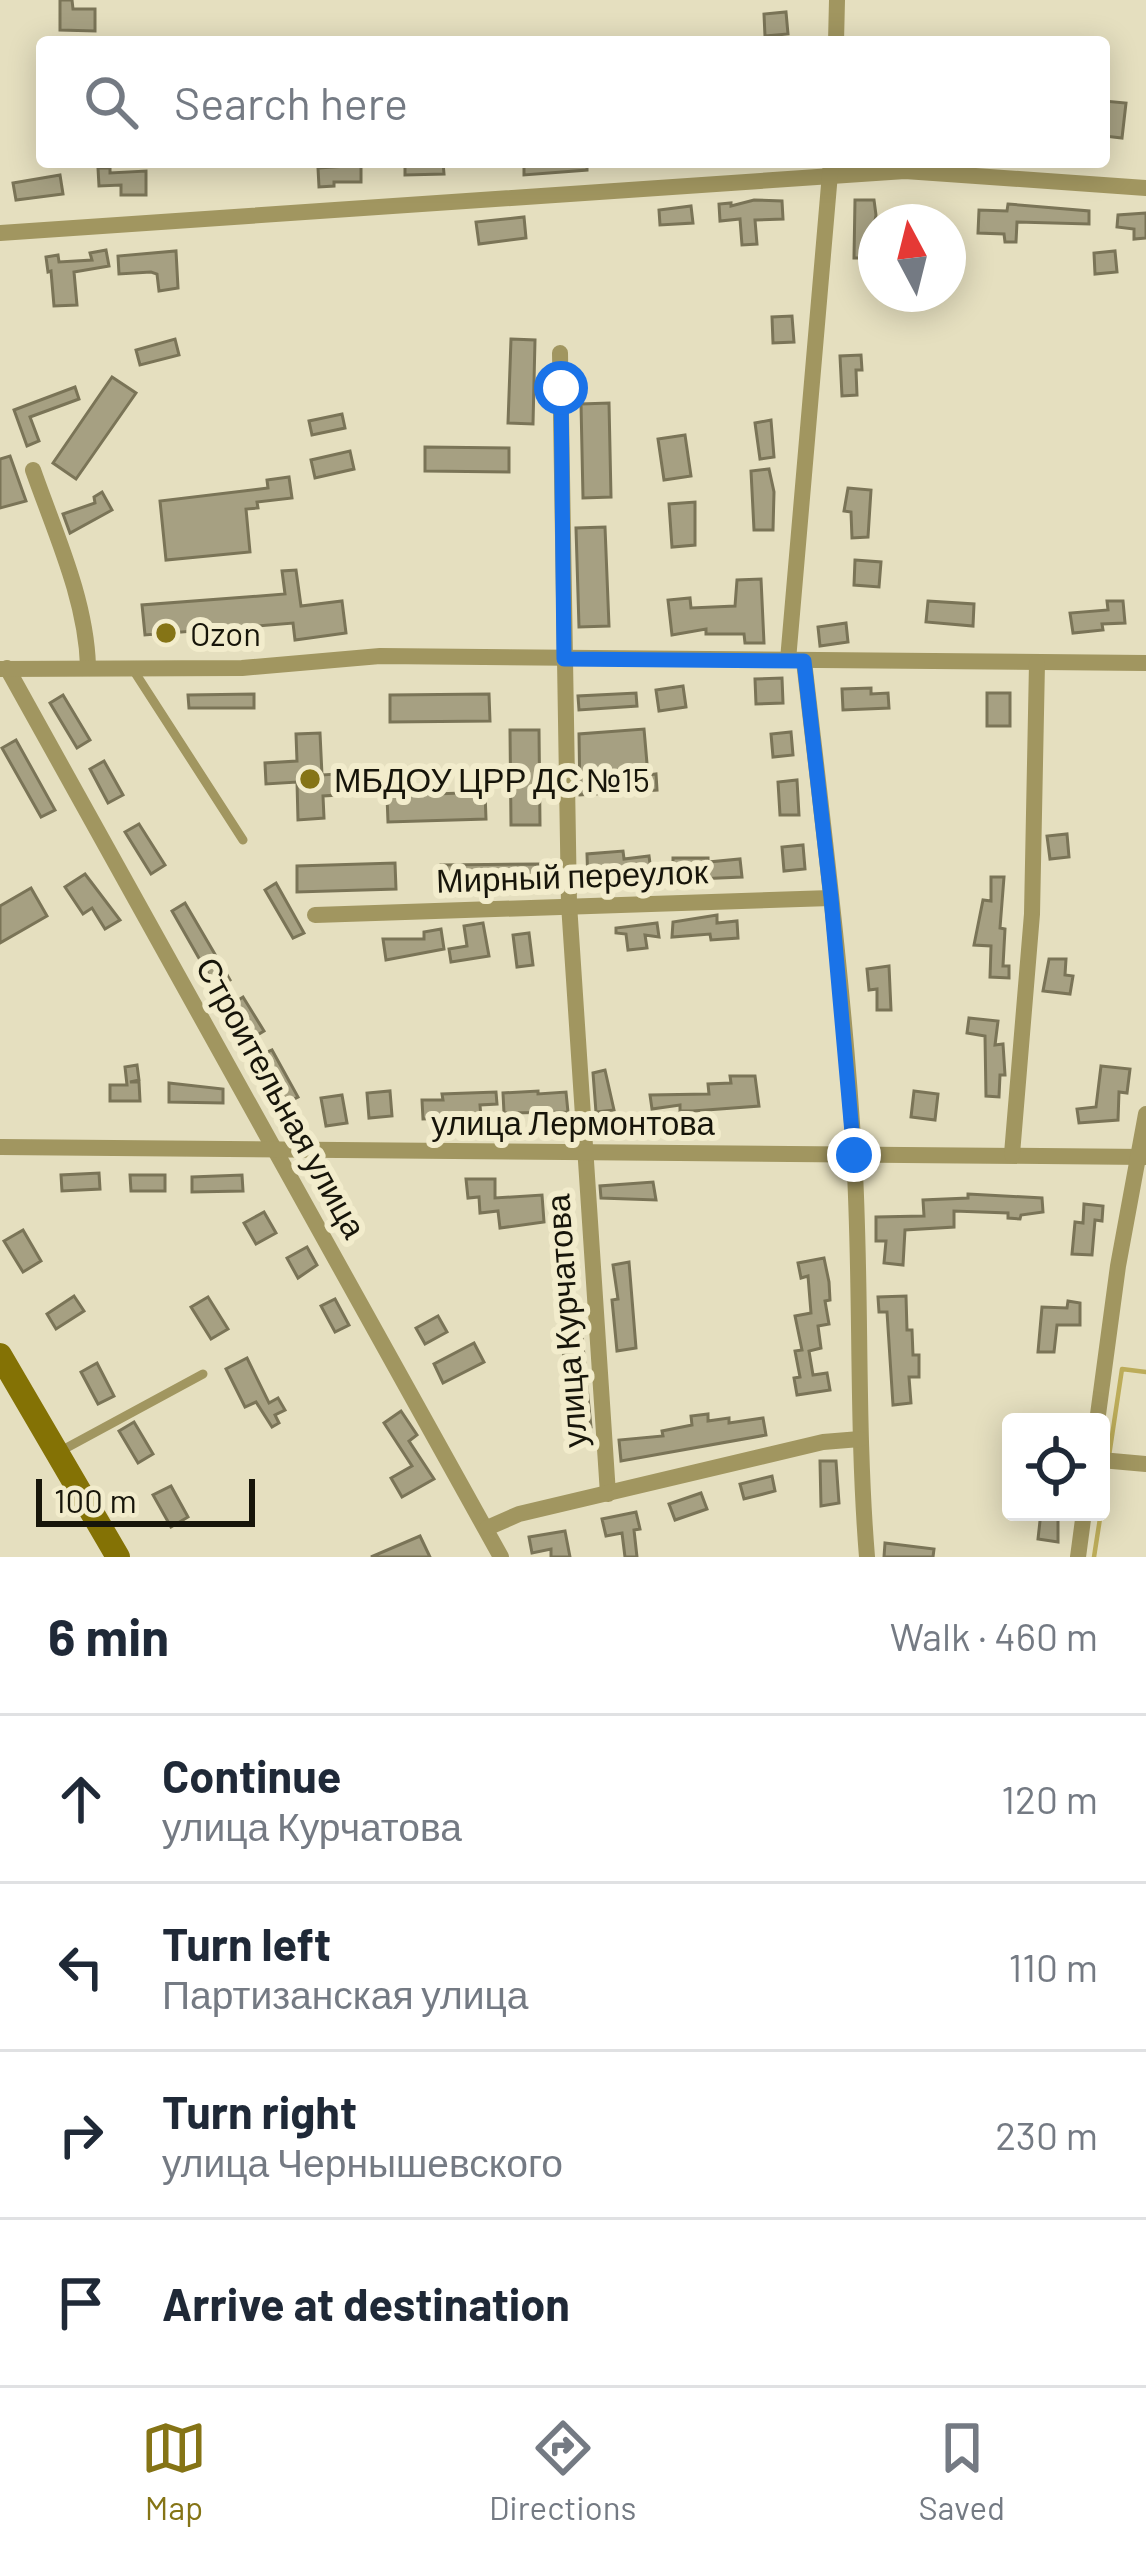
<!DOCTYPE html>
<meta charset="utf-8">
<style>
body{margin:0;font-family:Barlow,sans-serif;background:#f2f2f3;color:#1f2937}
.controls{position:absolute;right:36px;bottom:36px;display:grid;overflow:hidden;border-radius:12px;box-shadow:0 6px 30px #0003}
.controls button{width:108px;height:108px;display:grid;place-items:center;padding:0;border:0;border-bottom:3px solid #e0e1e3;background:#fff;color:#1f2937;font:60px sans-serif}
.compass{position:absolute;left:858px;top:204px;width:108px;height:108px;border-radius:50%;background:#fff;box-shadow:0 6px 30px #0003;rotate:353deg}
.scale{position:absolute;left:36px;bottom:30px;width:219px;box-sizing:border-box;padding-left:12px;border:6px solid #17150a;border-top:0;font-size:33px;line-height:42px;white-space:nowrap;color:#17150a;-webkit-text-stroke:9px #f2eccc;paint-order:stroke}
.stop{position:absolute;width:36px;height:36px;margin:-27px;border:9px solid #1a73e8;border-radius:50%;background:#fff}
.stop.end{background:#1a73e8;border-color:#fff;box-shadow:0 3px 12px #0008}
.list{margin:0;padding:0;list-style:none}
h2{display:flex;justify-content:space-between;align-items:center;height:156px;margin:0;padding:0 48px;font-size:51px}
h2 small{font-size:39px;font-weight:400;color:#747a83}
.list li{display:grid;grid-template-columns:78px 1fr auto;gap:36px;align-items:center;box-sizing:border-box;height:168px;padding:0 48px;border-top:3px solid #e0e1e3}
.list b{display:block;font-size:45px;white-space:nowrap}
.list p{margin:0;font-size:39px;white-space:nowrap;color:#747a83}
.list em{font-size:39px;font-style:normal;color:#747a83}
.icon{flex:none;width:66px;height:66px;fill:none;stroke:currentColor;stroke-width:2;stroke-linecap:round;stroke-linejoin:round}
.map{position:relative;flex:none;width:1146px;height:1557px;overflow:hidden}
.search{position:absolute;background:#fff;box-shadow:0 6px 30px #0003;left:36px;right:36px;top:36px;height:132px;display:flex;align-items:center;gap:30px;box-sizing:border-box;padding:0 42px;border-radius:12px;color:#747a83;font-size:45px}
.sheet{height:828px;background:#fff}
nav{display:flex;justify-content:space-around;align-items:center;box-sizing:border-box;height:168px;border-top:3px solid #e0e1e3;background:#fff;font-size:33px;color:#747a83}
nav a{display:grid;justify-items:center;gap:6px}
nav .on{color:#857416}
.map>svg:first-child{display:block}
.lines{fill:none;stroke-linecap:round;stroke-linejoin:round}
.stream{stroke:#bcac59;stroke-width:4.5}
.building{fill:#a6a082;stroke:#7a7457;stroke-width:3}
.lane{stroke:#a19660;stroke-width:9}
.street{stroke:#a19660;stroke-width:16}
.secondary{stroke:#847205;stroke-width:24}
.route{stroke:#1a73e8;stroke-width:15}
.poi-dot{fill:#857416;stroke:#f2eccc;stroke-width:4.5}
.labels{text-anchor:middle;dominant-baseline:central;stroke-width:12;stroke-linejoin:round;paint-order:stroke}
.poi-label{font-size:33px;fill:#17150a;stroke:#f2eccc;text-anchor:start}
.street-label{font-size:33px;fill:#17150a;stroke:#f2eccc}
</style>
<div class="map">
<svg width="1146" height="1557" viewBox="0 0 1146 1557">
<rect width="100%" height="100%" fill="#e5dfbf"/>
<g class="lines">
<!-- stream -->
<g class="stream">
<polyline points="1109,1456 1122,1369 1146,1372"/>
<polyline points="1101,1509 1107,1468"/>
<polyline points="1094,1557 1101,1512"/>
</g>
</g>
<!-- building -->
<g class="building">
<polygon points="60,0 72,0 73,9 95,9 95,31 60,30"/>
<polygon points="786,12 788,34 765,36 764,14"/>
<polygon points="1104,101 1126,103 1122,138 1104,136"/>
<polygon points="346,162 361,162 361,182 334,182 334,186 319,187 318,168 346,166"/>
<polygon points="405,162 443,162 444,174 405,175"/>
<polygon points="524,162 587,162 587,170 524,175"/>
<polygon points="98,168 110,168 110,173 146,171 146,195 121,195 121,185 99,186"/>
<polygon points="60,175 63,194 16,200 13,183"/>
<polygon points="754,200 782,201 783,219 755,220 757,244 742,245 740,219 720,221 719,204 731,203 731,206"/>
<polygon points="855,200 874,200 876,215 868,258 854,258"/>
<polygon points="1008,204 1089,211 1089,224 1017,222 1016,242 1005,242 1004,234 978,233 979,210 1007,211"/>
<polygon points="691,206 693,223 660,225 659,210"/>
<polygon points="1146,213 1146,238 1134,239 1134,229 1117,227 1118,215"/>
<polygon points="524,217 526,238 479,244 476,222"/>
<polygon points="106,250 109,266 74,272 77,305 54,306 51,271 48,272 46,257 58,255 59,262 92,260 90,253"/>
<polygon points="176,251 178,288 159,291 157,274 151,272 119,274 118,256"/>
<polygon points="1115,251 1117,272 1095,274 1094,253"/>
<polygon points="792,316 794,342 773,343 772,317"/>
<polygon points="175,339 179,355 140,365 136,350"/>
<polygon points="511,339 535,340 533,424 508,423"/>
<polygon points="861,355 862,370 856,370 857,395 842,396 840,356"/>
<polygon points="112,377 136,393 76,479 53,463"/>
<polygon points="75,387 79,399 30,417 39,441 27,446 14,410"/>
<polygon points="609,403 611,497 583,498 581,404"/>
<polygon points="342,414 345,428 312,435 309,421"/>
<polygon points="771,420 774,457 760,459 755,423"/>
<polygon points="685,435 691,476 664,480 658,439"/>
<polygon points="425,447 509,448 509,472 425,471"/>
<polygon points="350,451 354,469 315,478 311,460"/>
<polygon points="10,456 26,501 0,508 0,459"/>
<polygon points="769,469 774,492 773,530 754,530 751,471"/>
<polygon points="289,477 292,498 257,502 258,508 246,509 250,552 166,560 160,501 268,488 267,480"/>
<polygon points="848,488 871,490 868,537 852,538 851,512 844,511"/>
<polygon points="102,492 112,510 70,533 63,514 95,503 94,497"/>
<polygon points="695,502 695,545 672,547 669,504"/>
<polygon points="605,527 609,626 579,627 576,528"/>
<polygon points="855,560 881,562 879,587 854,585"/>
<polygon points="296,570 301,606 342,601 346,633 295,640 293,623 145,635 142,605 285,594 282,571"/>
<polygon points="761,579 764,643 745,643 744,634 706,634 706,629 672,635 668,600 690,598 691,608 735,606 737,580"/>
<polygon points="928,601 974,604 973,626 926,622"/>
<polygon points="1107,601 1123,601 1125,623 1102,624 1103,630 1073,633 1070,613 1108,610"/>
<polygon points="846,623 848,642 820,646 818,627"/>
<polygon points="782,678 783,703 756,704 755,679"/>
<polygon points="683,686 686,707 659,711 656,690"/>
<polygon points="871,688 871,694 888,693 889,708 843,710 842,689"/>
<polygon points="636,693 637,706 579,710 578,696"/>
<rect x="987" y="693" width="23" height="33"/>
<polygon points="254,694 254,708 189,708 188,695"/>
<polygon points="489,694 490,721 390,722 390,695"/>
<polygon points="63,695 90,740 77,748 50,703"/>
<polygon points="644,729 648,775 656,774 657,790 580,795 579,734"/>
<polygon points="510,730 539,730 540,825 511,825"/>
<polygon points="791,732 793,755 773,757 771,734"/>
<polygon points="320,733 322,775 354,773 355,794 323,796 324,818 298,820 297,782 266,784 265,763 297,761 296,734"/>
<polygon points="16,740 55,810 41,817 2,748"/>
<polygon points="104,761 123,795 108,803 90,769"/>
<polygon points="797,780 799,815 780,815 778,782"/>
<polygon points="485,792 486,819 388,822 387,796"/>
<polygon points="139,824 165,865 151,874 125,832"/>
<polygon points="1067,834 1069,857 1050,859 1047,836"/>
<polygon points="803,845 805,869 784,871 782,847"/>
<polygon points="623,851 624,859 649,856 651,871 617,875 618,881 588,883 587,854"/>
<polygon points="673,858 708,858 708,862 740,859 742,877 673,880"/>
<polygon points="395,863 396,889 297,892 297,866"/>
<polygon points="540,864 541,887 441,888 441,865"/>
<polygon points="85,874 120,920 105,929 92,908 83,914 65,887"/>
<polygon points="991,877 1004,877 1000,928 1005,929 1003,966 1009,966 1009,978 990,977 991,946 974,945 983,900 991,901"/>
<polygon points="276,883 304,933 293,938 265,890"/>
<polygon points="31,888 47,916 0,943 0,906"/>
<polygon points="185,903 230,980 216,988 172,911"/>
<polygon points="717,915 717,923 737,921 738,938 711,940 710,934 672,937 673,922"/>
<polygon points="483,923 489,956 451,962 449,949 467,946 464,926"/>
<polygon points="657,923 659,937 645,935 647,948 628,950 626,934 616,933 616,928"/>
<polygon points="441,929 444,949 386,960 383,939 424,939 424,932"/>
<polygon points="529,933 533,965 517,967 513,935"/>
<polygon points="1049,959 1066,959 1065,975 1073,976 1070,994 1043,991"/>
<polygon points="889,966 891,1010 877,1010 877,989 869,990 867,969"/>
<polygon points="243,997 264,1031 249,1040 229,1006"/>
<polygon points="969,1018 998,1021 995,1045 1003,1044 1005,1075 1000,1075 999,1097 986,1096 985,1036 967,1033"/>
<polygon points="272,1050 298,1097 282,1105 256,1057"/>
<polygon points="137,1065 139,1080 130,1082 139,1082 140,1101 110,1101 110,1085 127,1085 125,1067"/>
<polygon points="1101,1066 1130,1069 1127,1093 1119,1092 1118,1120 1079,1123 1077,1109 1096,1107"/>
<polygon points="605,1070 614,1110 596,1112 593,1073"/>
<polygon points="730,1076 755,1076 759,1106 693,1111 680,1111 680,1105 652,1109 650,1095 709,1094 708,1084 731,1083"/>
<polygon points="169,1083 223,1089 223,1103 169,1102"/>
<polygon points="390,1091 392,1116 369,1118 367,1093"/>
<polygon points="538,1091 538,1094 566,1092 568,1112 504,1113 503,1093"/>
<polygon points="914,1091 938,1094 935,1120 911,1117"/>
<polygon points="496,1092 497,1104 480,1105 481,1117 423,1119 422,1100 443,1100 442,1094"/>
<polygon points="342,1095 347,1123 326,1126 321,1098"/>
<polygon points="99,1173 100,1189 62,1191 61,1175"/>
<polygon points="130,1175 165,1175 165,1191 131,1191"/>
<polygon points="242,1175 243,1191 192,1192 192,1177"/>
<polygon points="466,1179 495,1179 495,1198 542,1195 544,1222 500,1228 498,1211 480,1213 479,1197 468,1198"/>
<polygon points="653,1182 656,1200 601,1198 600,1186"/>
<polygon points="968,1194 1042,1198 1043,1212 1021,1215 1020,1219 1008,1218 1008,1213 954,1211 954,1227 905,1230 903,1265 884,1263 886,1241 876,1241 876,1217 924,1216 923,1200 968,1198"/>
<polygon points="1084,1204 1103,1206 1102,1221 1095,1220 1092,1255 1072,1254 1075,1222 1083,1223"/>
<polygon points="264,1212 276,1233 256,1244 244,1223"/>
<polygon points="23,1230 41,1261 23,1272 4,1241"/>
<polygon points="307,1247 317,1265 298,1278 287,1258"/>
<polygon points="824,1258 829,1282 830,1300 825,1301 829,1324 818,1326 821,1348 809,1351 813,1375 827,1373 830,1390 797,1395 794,1378 800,1377 795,1351 802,1350 795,1316 811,1313 808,1276 801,1278 798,1263"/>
<polygon points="629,1262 636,1348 617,1351 612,1300 618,1299 613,1265"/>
<polygon points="74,1296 84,1311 56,1329 47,1314"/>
<polygon points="906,1296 907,1330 912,1330 913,1355 919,1355 919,1377 909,1377 911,1403 893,1405 887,1312 879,1312 878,1297"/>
<polygon points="208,1297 228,1329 211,1339 191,1307"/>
<polygon points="335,1299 349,1325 335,1332 321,1306"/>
<polygon points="1068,1301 1080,1303 1080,1325 1057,1325 1054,1352 1038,1352 1042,1307 1067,1308"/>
<polygon points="438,1316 447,1332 425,1344 416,1328"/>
<polygon points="580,1318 586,1374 581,1376 577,1365 565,1367 563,1348 572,1347 564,1323"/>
<polygon points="474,1343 484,1362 443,1383 434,1364"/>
<polygon points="247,1358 269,1403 278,1398 285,1410 275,1415 279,1423 272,1427 256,1402 245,1407 226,1369"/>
<polygon points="97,1363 114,1396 98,1404 81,1372"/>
<polygon points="587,1387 591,1427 579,1429 577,1414 570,1415 566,1391"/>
<polygon points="401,1411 417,1435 409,1441 434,1479 402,1497 391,1478 412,1466 384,1423"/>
<polygon points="708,1414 708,1421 729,1418 729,1423 763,1418 766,1435 621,1461 619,1440 663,1436 662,1431 692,1425 691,1416"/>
<polygon points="134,1422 153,1454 138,1463 119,1431"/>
<polygon points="820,1461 836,1461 839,1503 821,1506"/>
<polygon points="772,1476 775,1491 744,1499 740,1484"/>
<polygon points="171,1486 188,1517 171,1527 153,1495"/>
<polygon points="701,1493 707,1509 675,1520 669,1504"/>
<polygon points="636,1512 640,1529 634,1530 637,1557 625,1557 622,1533 606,1536 602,1519"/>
<polygon points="1041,1512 1058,1512 1058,1542 1038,1539"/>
<polygon points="565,1531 570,1557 551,1557 551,1549 532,1553 529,1537"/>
<polygon points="420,1536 430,1557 371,1557"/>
<polygon points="885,1543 934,1549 933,1557 884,1557"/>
</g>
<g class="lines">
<!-- lane -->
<g class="lane">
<polyline points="132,668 243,840"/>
<polyline points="57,1453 203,1374"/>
</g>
<!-- street -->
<g class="street">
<polyline points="836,42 837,0"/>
<polyline points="0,233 905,171 1146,188"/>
<polyline points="560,353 569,904 608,1494"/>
<path d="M 33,470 C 55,533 86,599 88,666"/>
<polyline points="788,660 831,162"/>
<path d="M 804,661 C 823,825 844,989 854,1154 C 862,1288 856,1423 867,1557"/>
<polyline points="7,668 501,1557"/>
<polyline points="0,669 242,668 380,656 1146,663"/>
<polyline points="315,915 831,898"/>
<polyline points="0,1147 1146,1157"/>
<polyline points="1012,1154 1032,914 1037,663"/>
<polyline points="1097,1422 1118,1266 1146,1114"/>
<polyline points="1101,1460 1146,1464"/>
<polyline points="487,1528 519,1514 823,1442 860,1439"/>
<polyline points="1078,1557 1084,1512"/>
</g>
<!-- secondary -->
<polyline class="secondary" points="0,1355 118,1557"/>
</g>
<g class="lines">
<!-- route -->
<polyline class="route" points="561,388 564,659 804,661 831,898 854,1155"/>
</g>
<!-- markers -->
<g class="poi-dot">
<circle cx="166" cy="633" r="12"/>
<circle cx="310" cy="779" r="12"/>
</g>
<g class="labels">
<!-- poi labels -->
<g class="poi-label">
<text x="190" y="633">Ozon</text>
<text x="334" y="779">МБДОУ ЦРР ДС №15</text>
</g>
<!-- street labels -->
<g class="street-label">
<text transform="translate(572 875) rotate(-2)">Мирный переулок</text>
<text transform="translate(282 1097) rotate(61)">Строительная улица</text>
<text x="573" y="1122">улица Лермонтова</text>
<text transform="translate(565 1321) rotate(-94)">улица Курчатова</text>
</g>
</g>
</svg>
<div class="controls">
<button><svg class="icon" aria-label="locate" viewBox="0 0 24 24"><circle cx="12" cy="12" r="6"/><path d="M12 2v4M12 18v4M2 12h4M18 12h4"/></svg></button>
</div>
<svg class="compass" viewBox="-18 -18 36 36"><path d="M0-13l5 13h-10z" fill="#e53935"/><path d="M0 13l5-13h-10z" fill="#747a83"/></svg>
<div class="scale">100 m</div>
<div class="stop" style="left:561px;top:388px"></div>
<div class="stop end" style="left:854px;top:1155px"></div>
<div class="search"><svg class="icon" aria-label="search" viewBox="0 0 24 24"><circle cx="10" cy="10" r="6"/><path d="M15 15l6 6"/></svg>Search here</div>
</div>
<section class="sheet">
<h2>6 min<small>Walk · 460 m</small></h2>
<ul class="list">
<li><svg class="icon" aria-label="ahead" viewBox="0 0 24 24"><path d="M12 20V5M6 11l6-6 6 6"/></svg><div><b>Continue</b><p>улица Курчатова</p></div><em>120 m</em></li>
<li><svg class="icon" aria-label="left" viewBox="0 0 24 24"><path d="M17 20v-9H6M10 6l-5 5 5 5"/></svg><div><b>Turn left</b><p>Партизанская улица</p></div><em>110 m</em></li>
<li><svg class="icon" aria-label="right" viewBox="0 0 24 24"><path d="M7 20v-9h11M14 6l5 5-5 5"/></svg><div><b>Turn right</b><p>улица Чернышевского</p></div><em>230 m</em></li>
<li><svg class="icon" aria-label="arrive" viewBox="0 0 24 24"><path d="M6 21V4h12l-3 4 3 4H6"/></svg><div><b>Arrive at destination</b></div></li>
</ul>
</section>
<nav>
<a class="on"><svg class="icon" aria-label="map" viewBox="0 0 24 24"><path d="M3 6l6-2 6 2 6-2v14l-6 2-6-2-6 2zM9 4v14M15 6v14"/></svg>Map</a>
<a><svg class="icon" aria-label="directions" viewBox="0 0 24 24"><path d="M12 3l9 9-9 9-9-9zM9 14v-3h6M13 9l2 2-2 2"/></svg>Directions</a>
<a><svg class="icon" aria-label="saved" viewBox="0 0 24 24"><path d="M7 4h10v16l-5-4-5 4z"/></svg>Saved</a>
</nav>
